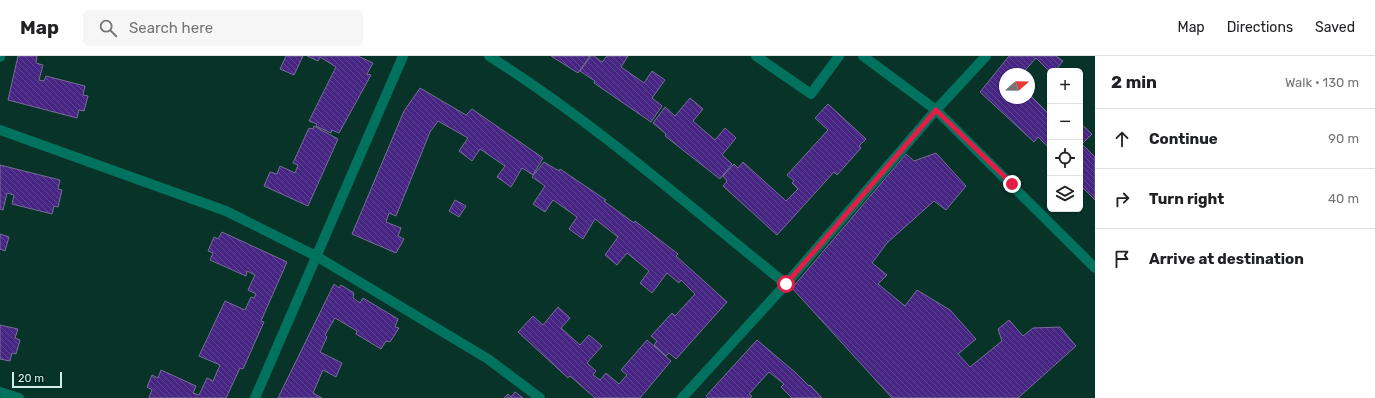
<!DOCTYPE html>
<meta charset="utf-8">
<style>
body{margin:0;font-family:Rubik,sans-serif;background:#f6f6f6;color:#202124}
.controls{position:absolute;right:12px;top:12px;display:grid;overflow:hidden;border-radius:6px;box-shadow:0 1px 3px #0004}
.controls button{width:36px;height:36px;display:grid;place-items:center;padding:0;border:0;border-bottom:1px solid #e0e0e0;background:#fff;color:#202124;font:20px sans-serif}
.compass{position:absolute;left:999px;top:12px;width:36px;height:36px;border-radius:50%;background:#fff;box-shadow:0 1px 3px #0004;rotate:70deg}
.scale{position:absolute;left:12px;bottom:10px;width:50px;box-sizing:border-box;padding-left:4px;border:2px solid #d3eee6;border-top:0;font-size:11px;line-height:14px;white-space:nowrap;color:#d3eee6;-webkit-text-stroke:3px #002920;paint-order:stroke}
.stop{position:absolute;width:12px;height:12px;margin:-9px;border:3px solid #e11d48;border-radius:50%;background:#fff}
.stop.end{background:#e11d48;border-color:#fff;box-shadow:0 1px 4px #0008}
.list{margin:0;padding:0;list-style:none}
h2{display:flex;justify-content:space-between;align-items:center;height:52px;margin:0;padding:0 16px;font-size:17px}
h2 small{font-size:13px;font-weight:400;color:#757577}
.list li{display:grid;grid-template-columns:26px 1fr auto;gap:12px;align-items:center;box-sizing:border-box;height:60px;padding:0 16px;border-top:1px solid #e0e0e0}
.list b{display:block;font-size:15px;white-space:nowrap}
.list em{font-size:13px;font-style:normal;color:#757577}
.icon{flex:none;width:22px;height:22px;fill:none;stroke:currentColor;stroke-width:2;stroke-linecap:round;stroke-linejoin:round}
.map{position:relative;flex:none;width:1095px;height:342px;overflow:hidden}
header{display:flex;align-items:center;gap:24px;box-sizing:border-box;height:56px;padding:0 20px;background:#fff;border-bottom:1px solid #e0e0e0}
header strong{font-size:19px}
nav{display:flex;gap:22px;margin-inline-start:auto;font-size:14px}
.search{width:280px;height:36px;background:#f6f6f6;display:flex;align-items:center;gap:10px;box-sizing:border-box;padding:0 14px;border-radius:6px;color:#757577;font-size:15px}
main{display:flex}
aside{flex:1;background:#fff}
.map>svg:first-child{display:block}
.building{fill:url(#building-back-hatch);stroke:#776e96}
.lines{fill:none;stroke-linecap:round;stroke-linejoin:round}
.service{stroke:#01725d;stroke-width:10}
.minor{stroke:#01725d;stroke-width:10}
.route{stroke:#e11d48;stroke-width:5}
</style>
<header>
<strong>Map</strong>
<div class="search"><svg class="icon" aria-label="search" viewBox="0 0 24 24"><circle cx="10" cy="10" r="6"/><path d="M15 15l6 6"/></svg>Search here</div>
<nav><a>Map</a><a>Directions</a><a>Saved</a></nav>
</header>
<main>
<div class="map">
<svg width="1095" height="342" viewBox="0 0 1095 342">
<defs>
<pattern id="building-back-hatch" width="6" height="6" patternUnits="userSpaceOnUse"><rect width="6" height="6" fill="#462583"/><path d="M-1 5l2 2M0 0l6 6M5-1l2 2" fill="none" stroke="#604595"/></pattern>
</defs>
<rect width="100%" height="100%" fill="#083329"/>
<!-- building -->
<g class="building">
<polygon points="18,0 37,0 36,7 43,9 39,24 44,25 46,20 85,30 83,39 88,40 84,55 79,54 77,62 8,44"/>
<polygon points="286,0 303,0 294,19 280,13"/>
<polygon points="307,0 358,0 373,7 367,18 371,19 339,77 332,74 331,77 316,70 317,68 309,65 336,11 320,1 318,5"/>
<polygon points="551,0 590,0 578,17"/>
<polygon points="591,0 594,0 602,6 607,0 628,0 621,11 644,27 652,15 665,24 652,42 662,50 651,66 594,27 595,25 580,15"/>
<polygon points="1009,0 1056,0 1063,5 1055,15 1050,16 1036,2 1022,18 1005,18 1005,42 1029,42 1029,38 1050,59 1050,93 1038,81 1034,86 980,36"/>
<polygon points="420,32 466,59 472,53 543,102 533,119 522,112 511,131 497,121 505,110 480,93 472,105 459,95 468,82 438,65 430,76 396,160 389,157 386,166 401,172 398,180 404,183 396,197 352,178 404,55"/>
<polygon points="690,42 703,53 693,65 715,84 725,72 736,82 722,99 732,108 720,123 665,80 666,78 653,67 665,51 675,60"/>
<polygon points="828,48 866,83 859,90 861,92 837,119 834,116 777,179 723,130 727,125 723,120 734,108 738,112 743,106 786,145 798,133 792,127 794,125 787,119 828,74 815,62"/>
<polygon points="1080,67 1092,78 1082,88 1095,101 1095,144 1080,129"/>
<polygon points="314,70 338,83 308,150 264,130 270,116 277,118 280,110 295,117 298,109 293,107 309,72 313,73"/>
<polygon points="936,97 966,130 946,154 934,145 887,187 872,207 887,219 878,228 905,250 917,234 950,254 976,283 958,298 970,311 1002,285 998,273 1009,264 1023,280 1033,272 1060,271 1076,290 1018,342 892,342 792,232 906,98 914,105"/>
<polygon points="544,106 559,115 560,113 606,144 604,145 634,167 635,165 678,198 676,200 727,246 676,303 669,297 666,300 654,289 657,285 651,280 672,257 675,260 695,238 681,224 679,227 667,217 652,237 640,227 649,215 627,197 617,209 605,199 618,181 595,163 583,183 569,173 577,161 553,144 545,156 533,148 545,130 532,121"/>
<polygon points="0,109 60,124 58,133 62,134 58,151 54,150 52,158 12,148 14,139 7,137 3,154 0,153"/>
<polygon points="455,144 466,150 459,161 449,155"/>
<polygon points="222,176 287,206 261,265 264,266 243,313 240,312 226,342 150,342 149,341 152,334 147,331 152,319 158,322 161,314 196,330 193,337 199,339 207,322 213,325 220,309 199,300 225,245 245,254 251,241 254,242 256,238 248,234 255,219 247,215 246,220 210,204 213,197 208,195 214,181 218,183"/>
<polygon points="0,178 9,181 5,195 0,193"/>
<polygon points="334,228 339,232 341,229 354,237 353,242 360,247 363,242 398,263 395,271 399,272 390,286 386,285 381,293 356,278 357,275 335,262 325,279 327,281 320,296 342,307 336,321 323,314 313,337 322,342 278,342"/>
<polygon points="558,251 570,262 561,272 580,289 589,279 602,290 587,307 596,315 593,319 600,324 606,317 619,328 627,319 621,314 647,284 671,305 640,342 595,342 570,320 568,322 518,276 533,260 543,269"/>
<polygon points="0,269 18,273 15,282 20,284 16,298 12,297 10,305 0,303"/>
<polygon points="757,284 796,317 809,330 810,329 822,342 792,342 781,331 784,328 769,316 749,338 752,340 750,342 708,342 706,340"/>
<polygon points="515,336 523,342 504,342 508,338 511,341"/>
</g>
<g class="lines">
<!-- service -->
<polyline class="service" points="756,0 811,38 839,0"/>
<!-- minor -->
<g class="minor">
<path d="M 489,0 C 595,67 689,150 786,228"/>
<polyline points="863,0 936,54 1095,212"/>
<polyline points="0,1 0,0"/>
<polyline points="0,74 226,155 316,200 383,240 488,303 540,342"/>
<polyline points="0,336 19,342"/>
<polyline points="255,342 403,0"/>
<polyline points="682,342 786,228 936,54 986,0"/>
</g>
</g>
<g class="lines">
<!-- route -->
<polyline class="route" points="786,228 936,54 1012,128"/>
</g>
</svg>
<div class="controls">
<button>+</button>
<button>−</button>
<button><svg class="icon" aria-label="locate" viewBox="0 0 24 24"><circle cx="12" cy="12" r="6"/><path d="M12 2v4M12 18v4M2 12h4M18 12h4"/></svg></button>
<button><svg class="icon" aria-label="layers" viewBox="0 0 24 24"><path d="M12 4l9 5-9 5-9-5zM3 14l9 5 9-5"/></svg></button>
</div>
<svg class="compass" viewBox="-18 -18 36 36"><path d="M0-13l5 13h-10z" fill="#e53935"/><path d="M0 13l5-13h-10z" fill="#757577"/></svg>
<div class="scale">20 m</div>
<div class="stop" style="left:786px;top:228px"></div>
<div class="stop end" style="left:1012px;top:128px"></div>
</div>
<aside>
<h2>2 min<small>Walk · 130 m</small></h2>
<ul class="list">
<li><svg class="icon" aria-label="ahead" viewBox="0 0 24 24"><path d="M12 20V5M6 11l6-6 6 6"/></svg><div><b>Continue</b></div><em>90 m</em></li>
<li><svg class="icon" aria-label="right" viewBox="0 0 24 24"><path d="M7 20v-9h11M14 6l5 5-5 5"/></svg><div><b>Turn right</b></div><em>40 m</em></li>
<li><svg class="icon" aria-label="arrive" viewBox="0 0 24 24"><path d="M6 21V4h12l-3 4 3 4H6"/></svg><div><b>Arrive at destination</b></div></li>
</ul>
</aside>
</main>
